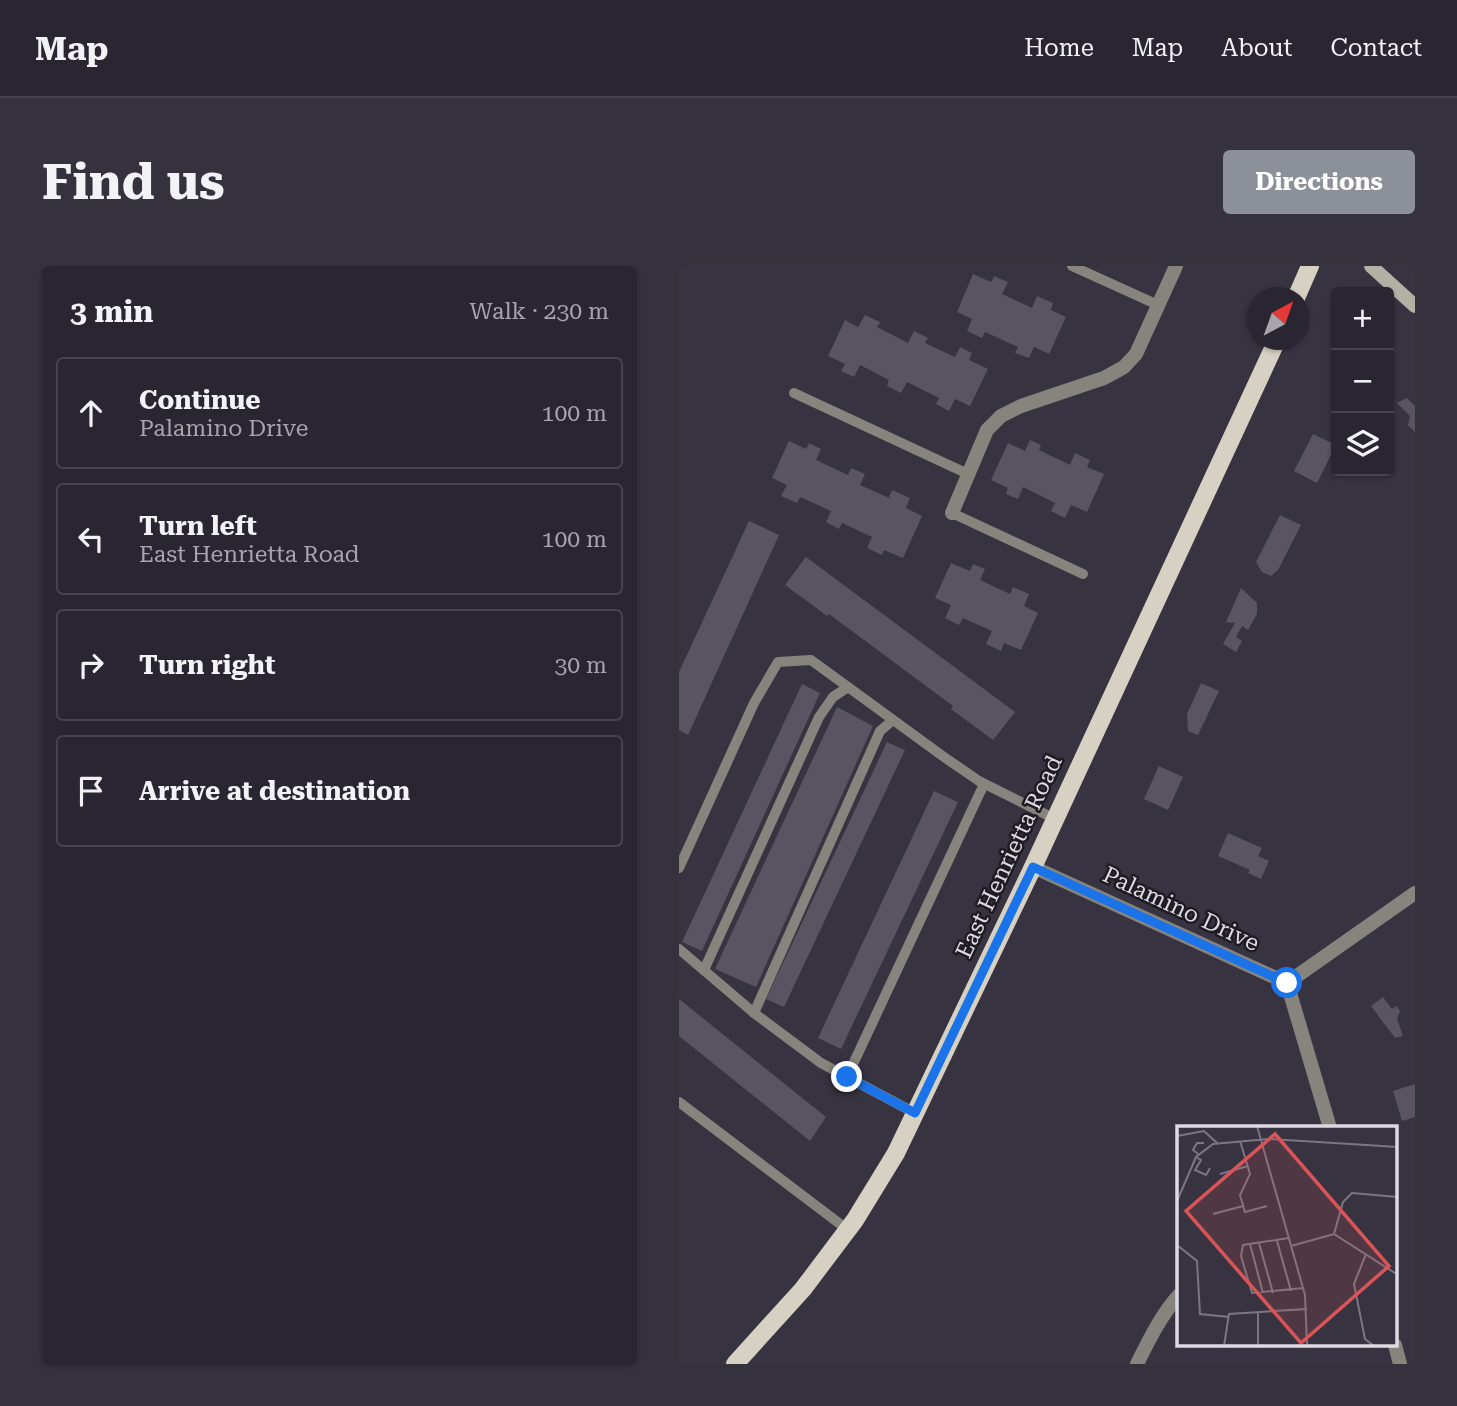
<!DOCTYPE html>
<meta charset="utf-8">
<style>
body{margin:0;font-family:"Roboto Serif",serif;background:#36323d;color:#f1f3f6}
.controls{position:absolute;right:21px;top:21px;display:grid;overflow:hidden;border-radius:7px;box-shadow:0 2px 5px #0004}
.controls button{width:63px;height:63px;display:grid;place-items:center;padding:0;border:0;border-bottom:2px solid #46434d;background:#2a2631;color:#f1f3f6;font:35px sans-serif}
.compass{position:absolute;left:568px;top:21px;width:63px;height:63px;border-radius:50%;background:#2a2631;box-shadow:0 2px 5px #0004;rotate:41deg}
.stop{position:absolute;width:21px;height:21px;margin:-16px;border:5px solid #1a73e8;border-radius:50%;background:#fff}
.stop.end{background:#1a73e8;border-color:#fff;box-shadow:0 2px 7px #0008}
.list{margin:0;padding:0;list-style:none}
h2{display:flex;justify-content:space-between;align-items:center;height:91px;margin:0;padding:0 28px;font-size:30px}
h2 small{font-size:23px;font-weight:400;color:#a5a5ab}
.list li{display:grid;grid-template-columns:46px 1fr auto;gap:21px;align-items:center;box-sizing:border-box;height:112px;margin:0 14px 14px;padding:0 14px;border:2px solid #46434d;border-radius:7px}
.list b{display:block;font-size:26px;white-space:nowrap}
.list p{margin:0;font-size:23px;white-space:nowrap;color:#a5a5ab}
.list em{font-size:23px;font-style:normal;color:#a5a5ab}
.icon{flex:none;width:38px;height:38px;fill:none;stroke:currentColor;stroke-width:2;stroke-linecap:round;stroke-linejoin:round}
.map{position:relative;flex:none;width:736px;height:1098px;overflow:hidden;border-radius:7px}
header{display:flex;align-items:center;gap:42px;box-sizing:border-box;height:98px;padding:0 35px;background:#2a2631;border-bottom:2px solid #46434d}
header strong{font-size:33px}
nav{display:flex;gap:38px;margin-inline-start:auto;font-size:24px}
.intro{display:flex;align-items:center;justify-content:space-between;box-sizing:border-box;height:168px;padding:0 42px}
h1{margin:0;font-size:49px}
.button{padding:18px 32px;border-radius:7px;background:#8c9099;color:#fff;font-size:24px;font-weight:700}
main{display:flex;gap:42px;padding:0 42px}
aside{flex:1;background:#2a2631;border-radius:7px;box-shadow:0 2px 5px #0004}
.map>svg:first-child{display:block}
.building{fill:#595362}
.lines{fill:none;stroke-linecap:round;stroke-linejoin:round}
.lane{stroke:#86847c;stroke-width:10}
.street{stroke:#86847c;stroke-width:14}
.secondary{stroke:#b3b0a4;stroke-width:14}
.primary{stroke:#d6d1c2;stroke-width:18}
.route{stroke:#1a73e8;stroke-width:9}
.labels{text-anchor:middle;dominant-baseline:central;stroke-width:5;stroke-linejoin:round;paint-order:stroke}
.street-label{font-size:23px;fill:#dddae3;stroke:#1e1c22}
.inset-road{fill:none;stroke:#7a7682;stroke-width:2}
.view{fill:#d85457;fill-opacity:0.15;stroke:#d85457;stroke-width:3.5}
.inset-edge{fill:none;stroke:#dddae3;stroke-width:3.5}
</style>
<header>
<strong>Map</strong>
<nav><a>Home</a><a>Map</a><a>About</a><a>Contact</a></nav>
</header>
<div class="intro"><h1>Find us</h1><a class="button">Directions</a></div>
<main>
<aside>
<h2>3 min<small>Walk · 230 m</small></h2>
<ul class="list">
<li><svg class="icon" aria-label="ahead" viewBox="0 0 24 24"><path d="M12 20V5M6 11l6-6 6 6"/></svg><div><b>Continue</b><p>Palamino Drive</p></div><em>100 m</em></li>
<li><svg class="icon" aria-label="left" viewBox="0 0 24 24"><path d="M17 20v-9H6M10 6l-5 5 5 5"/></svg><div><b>Turn left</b><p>East Henrietta Road</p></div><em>100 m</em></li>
<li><svg class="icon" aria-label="right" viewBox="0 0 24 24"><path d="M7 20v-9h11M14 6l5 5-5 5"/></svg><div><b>Turn right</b></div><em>30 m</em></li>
<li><svg class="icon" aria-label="arrive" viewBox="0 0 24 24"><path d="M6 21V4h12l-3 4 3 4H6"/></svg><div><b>Arrive at destination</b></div></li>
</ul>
</aside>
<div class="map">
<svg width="736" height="1098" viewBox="0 0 736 1098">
<rect width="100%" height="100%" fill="#383341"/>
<!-- building -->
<g class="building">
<polygon points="294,8 312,16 315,10 329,16 323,28 353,42 358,30 374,37 372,44 387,51 370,88 355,81 350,92 336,87 339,81 306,66 303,72 288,65 293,53 278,46"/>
<polygon points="186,49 201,56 198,61 229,77 235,65 249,72 246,77 276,91 281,81 293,87 290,94 309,103 291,140 276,133 270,145 257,138 260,132 228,116 222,127 208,120 210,114 181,99 175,111 162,105 166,98 149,90 166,54 179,61"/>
<polygon points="728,132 736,140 736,166 729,159 731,150 718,137"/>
<polygon points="634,168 657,179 638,217 615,205"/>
<polygon points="351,174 362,179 360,184 391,199 396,187 411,194 408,201 425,208 408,246 392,239 386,252 372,245 376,237 344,221 339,233 327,228 329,222 312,214 329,177 346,185"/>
<polygon points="110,175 127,183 130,177 142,183 137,194 169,209 172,202 186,208 181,219 210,232 213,224 231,232 227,242 243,250 224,292 205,284 203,289 188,282 193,271 163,257 160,263 147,256 152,245 121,231 118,237 102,230 108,219 93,212"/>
<polygon points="601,249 622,259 599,304 592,310 583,306 577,296"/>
<polygon points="70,255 100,269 9,469 0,464 0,406"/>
<polygon points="127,291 336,446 314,474 272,443 274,440 150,348 148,350 106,319"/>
<polygon points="272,297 291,305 294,298 306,303 301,314 331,328 334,321 350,328 345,340 359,347 342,384 325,377 322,385 307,378 313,365 284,352 280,359 266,352 272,339 256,332"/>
<polygon points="562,322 578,337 578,348 569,364 563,360 557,371 563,375 557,386 544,378 556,357 547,356"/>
<polygon points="522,417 540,425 519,469 509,465 508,448"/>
<polygon points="123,418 141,427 23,685 3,676"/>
<polygon points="158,441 194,460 77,721 36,703"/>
<polygon points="208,476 226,484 105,741 87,733"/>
<polygon points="480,500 504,511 489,544 465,533"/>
<polygon points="255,525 279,536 162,783 139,772"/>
<polygon points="549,567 583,582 579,590 590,595 582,613 569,607 571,604 539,590"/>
<polygon points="704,731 713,743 717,740 721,745 718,753 724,770 716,772 692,740"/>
<polygon points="0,733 147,851 131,875 0,770"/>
<polygon points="736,818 736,851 723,855 714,825"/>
</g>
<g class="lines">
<!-- lane -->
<g class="lane">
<polyline points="393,0 479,39"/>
<polyline points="115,127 289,208"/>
<polyline points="273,247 404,308"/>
<polyline points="0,602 75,437 99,396 132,394 265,491 300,515 376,553"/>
<polyline points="0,683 75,747 142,797 236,847"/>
<polyline points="25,704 140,451 154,431 169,421"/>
<polyline points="75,747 201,465 214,454"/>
<polyline points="168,811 305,518"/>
<polyline points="0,836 169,964"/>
</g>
<!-- street -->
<g class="street">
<polyline points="273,247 308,164 322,150 342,140 425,112 445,101 457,88 497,0"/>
<polyline points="354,601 608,717 651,862"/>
<polyline points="608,717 736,627"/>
<polyline points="716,1079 721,1098"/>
<path d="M 458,1098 C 470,1074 482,1049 500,1029"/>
</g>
<!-- secondary -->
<polyline class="secondary" points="692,0 736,40"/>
<!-- primary -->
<g class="primary">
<polyline points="617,32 631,0"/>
<polyline points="56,1098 124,1023 176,954 217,887 354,601 598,74"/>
</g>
</g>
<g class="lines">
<!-- route -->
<polyline class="route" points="168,811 236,847 354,601 608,717"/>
</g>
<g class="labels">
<!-- street labels -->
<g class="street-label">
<text transform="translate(330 591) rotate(-65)">East Henrietta Road</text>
<text transform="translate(502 643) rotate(25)">Palamino Drive</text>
</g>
</g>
<!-- overview -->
<g transform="translate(498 860)">
<rect width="220" height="220" fill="#383341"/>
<path class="inset-road" d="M 80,0 L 128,169 L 130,220M 0,10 L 27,5 L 40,17M 63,15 L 73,48 L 63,69 L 68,86 L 90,80M 21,28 L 16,24 L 20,17 L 27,17M 19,31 L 24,34 L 18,44 L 29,49 L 33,42M 43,48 L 71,40M 0,75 L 19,31 L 36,18 L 91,13 L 221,21M 36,88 L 66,80M 157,108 L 166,76 L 175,67 L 221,71M 112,112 L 66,119 L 64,130 L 75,167 L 126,162M 100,115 L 114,165M 82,117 L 96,167M 73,118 L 86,167M 0,119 L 20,135 L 23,188 L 52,191M 114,120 L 157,108 L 221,149M 189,128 L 177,158 L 188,213 L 197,220M 81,187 L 81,220M 47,220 L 52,188 L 130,183"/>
<path class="view" d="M 98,8 L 212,140 L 124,217 L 9,85 Z"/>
<rect width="220" height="220" class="inset-edge"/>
</g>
</svg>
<div class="controls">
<button>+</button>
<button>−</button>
<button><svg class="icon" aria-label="layers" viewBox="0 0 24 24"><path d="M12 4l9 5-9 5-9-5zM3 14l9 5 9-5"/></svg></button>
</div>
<svg class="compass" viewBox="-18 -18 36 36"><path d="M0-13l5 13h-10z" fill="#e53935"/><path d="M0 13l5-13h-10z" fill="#a5a5ab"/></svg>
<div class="stop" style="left:608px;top:717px"></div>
<div class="stop end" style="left:168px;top:811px"></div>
</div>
</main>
